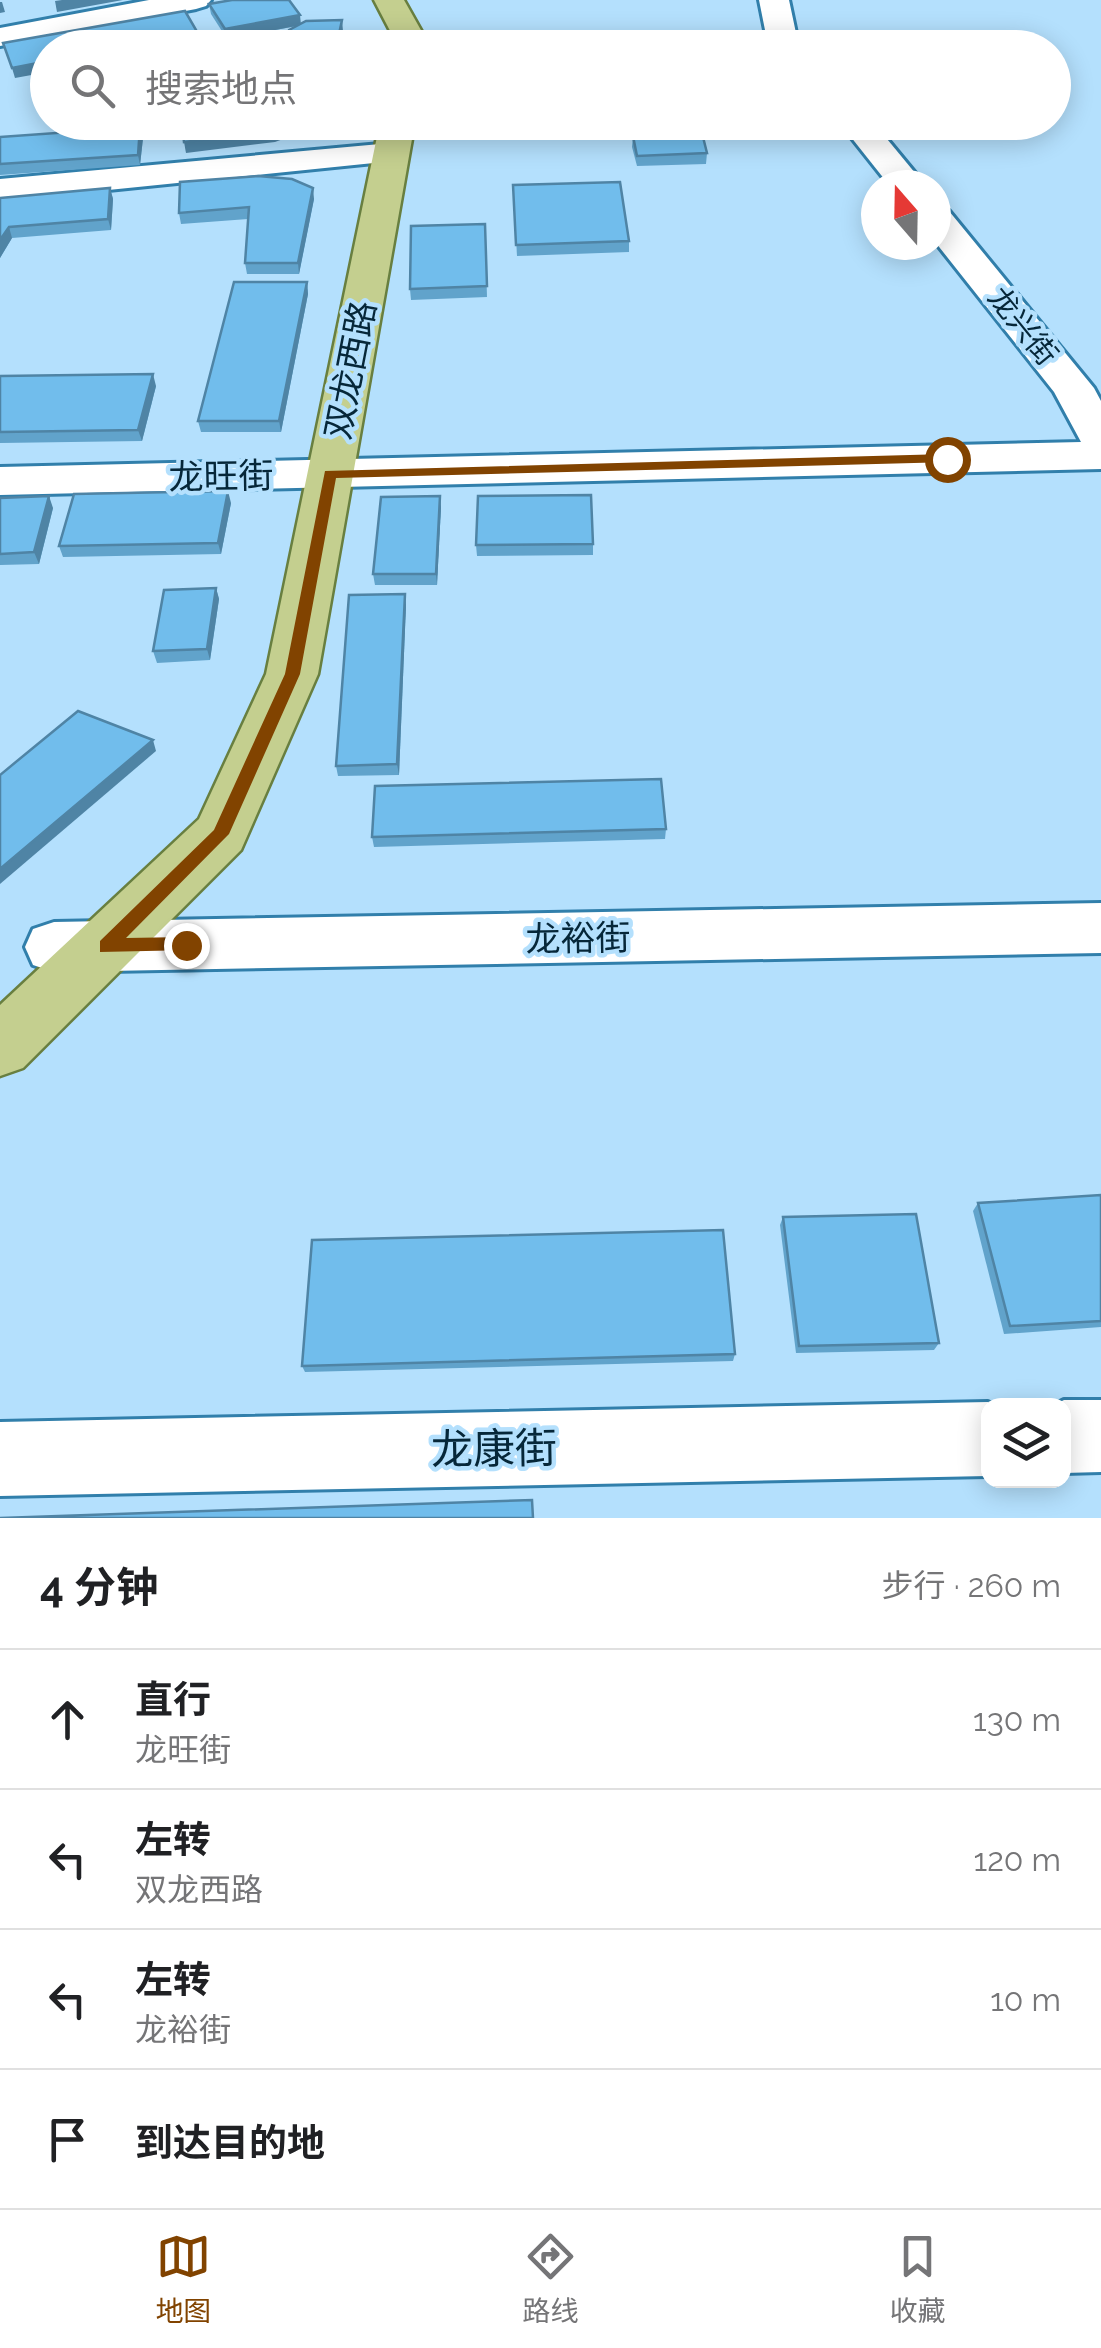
<!DOCTYPE html>
<html lang="zh">
<meta charset="utf-8">
<style>
body{margin:0;font-family:Raleway,"Noto Sans SC",sans-serif;background:#f2f2f2;color:#202124}
.controls{position:absolute;right:30px;bottom:30px;display:grid;overflow:hidden;border-radius:20px;box-shadow:0 5px 25px #0003}
.controls button{width:90px;height:90px;display:grid;place-items:center;padding:0;border:0;border-bottom:2px solid #e0e0e0;background:#fff;color:#202124;font:50px sans-serif}
.compass{position:absolute;left:861px;top:170px;width:90px;height:90px;border-radius:50%;background:#fff;box-shadow:0 5px 25px #0003;rotate:340deg}
.stop{position:absolute;width:30px;height:30px;margin:-22px;border:8px solid #814300;border-radius:50%;background:#fff}
.stop.end{background:#814300;border-color:#fff;box-shadow:0 2px 10px #0008}
.list{margin:0;padding:0;list-style:none}
h2{display:flex;justify-content:space-between;align-items:center;height:130px;margin:0;padding:0 40px;font-size:42px}
h2 small{font-size:32px;font-weight:400;color:#757577}
.list li{display:grid;grid-template-columns:65px 1fr auto;gap:30px;align-items:center;box-sizing:border-box;height:140px;padding:0 40px;border-top:2px solid #e0e0e0}
.list b{display:block;font-size:38px;white-space:nowrap}
.list p{margin:0;font-size:32px;white-space:nowrap;color:#757577}
.list em{font-size:32px;font-style:normal;color:#757577}
.icon{flex:none;width:55px;height:55px;fill:none;stroke:currentColor;stroke-width:2;stroke-linecap:round;stroke-linejoin:round}
.map{position:relative;flex:none;width:1101px;height:1518px;overflow:hidden}
.search{position:absolute;background:#fff;box-shadow:0 5px 25px #0003;left:30px;right:30px;top:30px;height:110px;display:flex;align-items:center;gap:25px;box-sizing:border-box;padding:0 35px;border-radius:55px;color:#757577;font-size:38px}
.sheet{height:690px;background:#fff}
nav{display:flex;justify-content:space-around;align-items:center;box-sizing:border-box;height:140px;border-top:2px solid #e0e0e0;background:#fff;font-size:28px;color:#757577}
nav a{display:grid;justify-items:center;gap:5px}
nav .on{color:#814300}
.map>svg:first-child{display:block}
.lines{fill:none;stroke-linecap:round;stroke-linejoin:round}
.minor-casing{stroke:#317fab;stroke-width:6}
.major-casing{stroke:#687f40;stroke-width:5}
.minor{fill:#fff;fill-rule:evenodd}
.major{fill:#c4cf8f;fill-rule:evenodd}
.wall{fill:#61a3cb}
.shaded-wall{fill:#4f84a5}
.building{fill:#71bdec;stroke:#4f84a5;stroke-width:2.5}
.route{fill:#814300}
.labels{text-anchor:middle;dominant-baseline:central;stroke-width:9;stroke-linejoin:round;paint-order:stroke}
.far-street-label{font-size:30px;fill:#062739;stroke:#b4e0fd}
.street-label{font-size:35px;fill:#062739;stroke:#b4e0fd}
.near-street-label{font-size:42px;fill:#062739;stroke:#b4e0fd}
</style>
<div class="map">
<svg width="1101" height="1518" viewBox="0 0 1101 1518">
<rect width="100%" height="100%" fill="#b4e0fd"/>
<g class="lines">
<defs>
<g id="minor">
<polygon points="149,0 211,0 206,6 196,9 0,46 0,28"/>
<polygon points="759,0 789,0 796,33 807,48 775,48 766,35"/>
<polygon points="839,122 873,122 925,185 889,185"/>
<polygon points="391,143 403,146 408,153 403,160 0,201 0,179"/>
<polygon points="936,208 949,211 1094,388 1101,401 1101,469 0,495 0,467 1081,442 1054,392 936,243"/>
<polygon points="1101,903 1101,953 54,972 33,965 25,947 33,929 54,922"/>
<polygon points="1064,1400 1101,1400 1101,1472 1064,1473 1064,1406 1052,1406"/>
<polygon points="988,1402 995,1406 988,1406 988,1476 0,1496 0,1422"/>
</g>
<g id="major">
<polygon points="374,0 404,0 431,48 399,48"/>
<polygon points="380,122 415,122 318,674 241,850 23,1068 0,1076 0,1005 199,819 266,674"/>
</g>
</defs>
<!-- minor casing -->
<use href="#minor" class="minor-casing"/>
<!-- major casing -->
<use href="#major" class="major-casing"/>
<!-- minor -->
<use href="#minor" class="minor"/>
<!-- major -->
<use href="#major" class="major"/>
</g>
<!-- wall -->
<g class="wall">
<polygon points="209,4 301,24 343,31 339,48 285,48 297,26 227,39 211,14"/>
<polygon points="140,127 143,138 140,165 0,175 0,137"/>
<polygon points="633,136 707,153 706,164 637,166 632,147"/>
<polygon points="513,185 629,241 629,252 517,256"/>
<polygon points="110,188 113,199 111,230 12,238 0,258 0,198"/>
<polygon points="314,199 299,274 247,274 245,263 248,219 181,224 179,213"/>
<polygon points="485,224 487,297 411,300 410,289"/>
<polygon points="307,282 308,294 281,432 201,432 198,421"/>
<polygon points="0,376 156,386 142,441 0,443"/>
<polygon points="0,498 53,508 39,564 0,565"/>
<polygon points="231,503 221,554 63,557 59,546"/>
<polygon points="441,507 437,585 375,585 373,574"/>
<polygon points="593,544 593,555 477,556 476,545"/>
<polygon points="216,588 219,599 210,660 157,663 153,651"/>
<polygon points="406,605 399,775 338,776 336,766"/>
<polygon points="666,829 665,839 374,847 372,837"/>
<polygon points="1101,1195 1101,1327 1004,1334 973,1211 978,1203"/>
<polygon points="783,1217 939,1343 934,1350 796,1353 780,1225"/>
<polygon points="735,1354 733,1361 305,1372 302,1366"/>
</g>
<!-- shaded-wall -->
<g class="shaded-wall">
<polygon points="62,0 123,0 57,12 55,1"/>
<polygon points="0,2 2,2 5,12 0,13"/>
<polygon points="300,15 301,25 227,39 225,29"/>
<polygon points="342,20 343,31 339,48 336,48"/>
<polygon points="199,35 201,45 187,48 126,48"/>
<polygon points="48,61 48,72 15,78 12,68"/>
<polygon points="298,122 312,122 302,132 275,142 186,153 184,142"/>
<polygon points="140,127 143,138 140,165 138,155"/>
<polygon points="110,188 113,199 111,230 108,219"/>
<polygon points="313,188 314,199 299,274 298,263"/>
<polygon points="9,227 12,238 0,258 0,240"/>
<polygon points="307,282 308,294 281,432 279,421"/>
<polygon points="153,374 156,386 142,441 138,430"/>
<polygon points="228,491 231,503 221,554 218,543"/>
<polygon points="49,496 53,508 39,564 34,552"/>
<polygon points="440,496 441,507 437,585 436,574"/>
<polygon points="216,588 219,599 210,660 207,649"/>
<polygon points="405,594 406,605 399,775 397,764"/>
<polygon points="153,740 156,751 0,884 0,869"/>
</g>
<!-- building -->
<g class="building">
<polygon points="232,0 289,0 300,15 225,29 209,4"/>
<polygon points="185,11 199,35 126,48 48,48 48,61 12,68 3,43"/>
<polygon points="342,20 336,48 285,48 289,30 306,21"/>
<polygon points="182,122 298,122 273,131 184,142"/>
<polygon points="140,127 138,155 0,164 0,137"/>
<polygon points="702,133 707,153 637,156 633,136"/>
<polygon points="258,176 292,179 313,188 298,263 245,263 249,207 179,213 180,182"/>
<polygon points="620,182 629,241 516,245 513,185"/>
<polygon points="110,188 108,219 9,227 0,240 0,198"/>
<polygon points="485,224 487,286 410,289 411,226"/>
<polygon points="234,282 307,282 279,421 198,421"/>
<polygon points="153,374 138,430 0,432 0,376"/>
<polygon points="228,491 218,543 59,546 74,494"/>
<polygon points="591,495 593,544 476,545 478,496"/>
<polygon points="49,496 34,552 0,554 0,498"/>
<polygon points="440,496 436,574 373,574 381,497"/>
<polygon points="216,588 207,649 153,651 164,590"/>
<polygon points="405,594 397,764 336,766 349,595"/>
<polygon points="78,711 153,740 0,869 0,775"/>
<polygon points="661,779 666,829 372,837 375,786"/>
<polygon points="1101,1195 1101,1321 1010,1326 978,1203"/>
<polygon points="916,1214 939,1343 799,1346 783,1217"/>
<polygon points="723,1230 735,1354 302,1366 312,1240"/>
<polygon points="532,1500 533,1518 0,1518"/>
</g>
<!-- route -->
<polygon class="route" points="947,454 953,459 952,462 336,478 300,674 229,834 126,938 186,937 195,945 192,950 100,952 100,941 214,830 285,674 325,471"/>
<g class="labels">
<!-- far-street labels -->
<g class="far-street-label">
<text transform="translate(1023 326) rotate(51)">龙兴街</text>
</g>
<!-- street labels -->
<g class="street-label">
<text transform="translate(350 370) rotate(-79)">双龙西路</text>
<text transform="translate(221 476) rotate(-1)">龙旺街</text>
<text transform="translate(578 938) rotate(-1)">龙裕街</text>
</g>
<!-- near-street labels -->
<g class="near-street-label">
<text transform="translate(494 1449) rotate(-1)">龙康街</text>
</g>
</g>
</svg>
<div class="controls">
<button><svg class="icon" aria-label="layers" viewBox="0 0 24 24"><path d="M12 4l9 5-9 5-9-5zM3 14l9 5 9-5"/></svg></button>
</div>
<svg class="compass" viewBox="-18 -18 36 36"><path d="M0-13l5 13h-10z" fill="#e53935"/><path d="M0 13l5-13h-10z" fill="#757577"/></svg>
<div class="stop" style="left:947px;top:459px"></div>
<div class="stop end" style="left:186px;top:945px"></div>
<div class="search"><svg class="icon" aria-label="search" viewBox="0 0 24 24"><circle cx="10" cy="10" r="6"/><path d="M15 15l6 6"/></svg>搜索地点</div>
</div>
<section class="sheet">
<h2>4 分钟<small>步行 · 260 m</small></h2>
<ul class="list">
<li><svg class="icon" aria-label="ahead" viewBox="0 0 24 24"><path d="M12 20V5M6 11l6-6 6 6"/></svg><div><b>直行</b><p>龙旺街</p></div><em>130 m</em></li>
<li><svg class="icon" aria-label="left" viewBox="0 0 24 24"><path d="M17 20v-9H6M10 6l-5 5 5 5"/></svg><div><b>左转</b><p>双龙西路</p></div><em>120 m</em></li>
<li><svg class="icon" aria-label="left" viewBox="0 0 24 24"><path d="M17 20v-9H6M10 6l-5 5 5 5"/></svg><div><b>左转</b><p>龙裕街</p></div><em>10 m</em></li>
<li><svg class="icon" aria-label="arrive" viewBox="0 0 24 24"><path d="M6 21V4h12l-3 4 3 4H6"/></svg><div><b>到达目的地</b></div></li>
</ul>
</section>
<nav>
<a class="on"><svg class="icon" aria-label="map" viewBox="0 0 24 24"><path d="M3 6l6-2 6 2 6-2v14l-6 2-6-2-6 2zM9 4v14M15 6v14"/></svg>地图</a>
<a><svg class="icon" aria-label="directions" viewBox="0 0 24 24"><path d="M12 3l9 9-9 9-9-9zM9 14v-3h6M13 9l2 2-2 2"/></svg>路线</a>
<a><svg class="icon" aria-label="saved" viewBox="0 0 24 24"><path d="M7 4h10v16l-5-4-5 4z"/></svg>收藏</a>
</nav>
